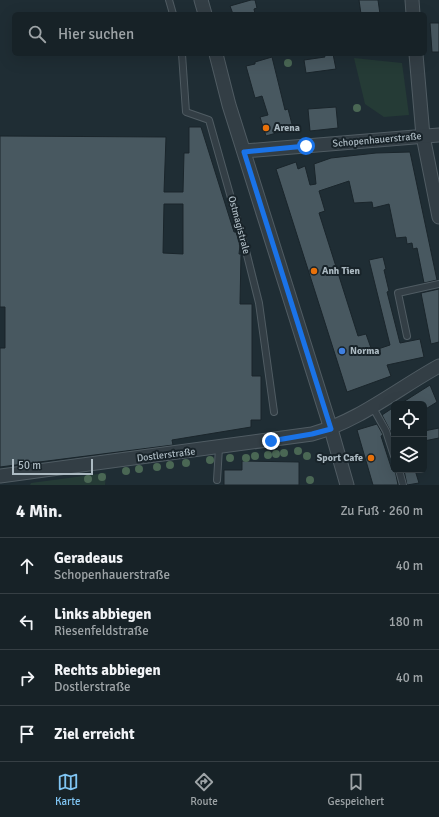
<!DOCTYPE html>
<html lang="de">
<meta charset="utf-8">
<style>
body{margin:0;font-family:Signika,sans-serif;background:#242f33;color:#f1f3f6}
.controls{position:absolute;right:12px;bottom:12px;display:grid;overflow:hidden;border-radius:6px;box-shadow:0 4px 16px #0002}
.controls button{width:36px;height:36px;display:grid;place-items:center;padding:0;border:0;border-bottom:1px solid #363f44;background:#172227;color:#f1f3f6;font:20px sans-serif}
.scale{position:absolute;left:12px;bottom:10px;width:81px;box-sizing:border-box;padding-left:4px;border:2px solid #acbac2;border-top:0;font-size:11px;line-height:14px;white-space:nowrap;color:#acbac2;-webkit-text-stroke:3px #182329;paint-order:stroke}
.stop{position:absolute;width:12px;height:12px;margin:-9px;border:3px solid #1a73e8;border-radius:50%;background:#fff}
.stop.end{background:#1a73e8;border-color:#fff;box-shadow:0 1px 4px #0008}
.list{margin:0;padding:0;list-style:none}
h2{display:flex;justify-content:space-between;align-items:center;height:52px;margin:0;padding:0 16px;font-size:17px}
h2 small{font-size:13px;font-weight:400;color:#9ea4a7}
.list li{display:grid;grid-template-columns:26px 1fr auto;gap:12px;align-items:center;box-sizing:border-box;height:56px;padding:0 16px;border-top:1px solid #363f44}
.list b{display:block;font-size:15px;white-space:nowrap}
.list p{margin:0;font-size:13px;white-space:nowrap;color:#9ea4a7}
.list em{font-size:13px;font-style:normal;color:#9ea4a7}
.icon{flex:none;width:22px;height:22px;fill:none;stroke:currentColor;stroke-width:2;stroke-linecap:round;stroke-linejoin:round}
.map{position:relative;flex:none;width:439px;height:485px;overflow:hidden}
.search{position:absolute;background:#172227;box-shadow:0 4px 16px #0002;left:12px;right:12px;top:12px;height:44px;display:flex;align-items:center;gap:10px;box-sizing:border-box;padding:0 14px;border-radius:6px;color:#9ea4a7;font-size:15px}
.sheet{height:276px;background:#172227}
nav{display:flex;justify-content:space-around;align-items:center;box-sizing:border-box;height:56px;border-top:1px solid #363f44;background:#172227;font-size:11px;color:#9ea4a7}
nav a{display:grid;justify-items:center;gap:2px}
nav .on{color:#80c5f3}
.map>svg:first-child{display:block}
.green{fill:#253b36}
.building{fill:#485860;stroke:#1a252b;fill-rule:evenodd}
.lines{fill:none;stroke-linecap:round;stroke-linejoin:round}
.lane-casing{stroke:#505c63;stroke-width:8}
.street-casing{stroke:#505c63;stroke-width:15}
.lane{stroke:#333e45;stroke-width:6}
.street{stroke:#333e45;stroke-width:13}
.tree{fill:#4a6754}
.route{stroke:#1a73e8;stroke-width:5}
.food-dot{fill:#e8710a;stroke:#182329;stroke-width:1.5}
.shop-dot{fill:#3f7fe0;stroke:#182329;stroke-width:1.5}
.labels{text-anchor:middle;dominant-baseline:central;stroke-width:4;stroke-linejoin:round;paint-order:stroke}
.poi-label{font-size:10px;font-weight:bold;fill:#acbac2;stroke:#182329;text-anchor:start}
.street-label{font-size:10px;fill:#acbac2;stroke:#182329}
</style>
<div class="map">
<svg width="439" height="485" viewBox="0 0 439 485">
<rect width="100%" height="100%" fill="#1f2d34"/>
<!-- green -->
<g class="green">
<polygon points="354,58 402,63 409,115 384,117 365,104"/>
<polygon points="106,473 105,485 30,485 31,483"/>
</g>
<!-- building -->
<g class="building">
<polygon points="251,0 255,0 257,8 254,9 255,14 233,14 230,6"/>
<polygon points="359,0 378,0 380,14 361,14"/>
<polygon points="430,23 439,23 439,52 432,52"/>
<polygon points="324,54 333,54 336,69 306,73 304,60 325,57"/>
<polygon points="272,57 285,110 288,109 293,128 266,136 260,117 268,115 262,96 255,98 246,66 255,64 255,62"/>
<polygon points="336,107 338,128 310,131 308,109"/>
<path d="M 189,127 L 201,127 L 234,232 L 236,232 L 240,245 L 239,254 L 241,254 L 240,304 L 252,304 L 252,376 L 261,376 L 261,420 L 251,420 L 251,427 L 172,440 L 173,445 L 0,467 L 0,348 L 5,348 L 5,307 L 0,307 L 0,136 L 166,137 L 164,192 L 183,192 L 184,153 L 189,153 ZM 164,204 L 183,204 L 183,254 L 163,253 Z"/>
<polygon points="410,152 437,280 424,283 417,248 413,249 412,243 407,244 406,237 396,238 389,204 373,208 372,202 354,203 349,181 319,191 325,211 319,213 358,336 366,334 372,351 390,345 369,260 383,257 386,269 384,270 389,291 387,292 400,343 420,339 424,357 387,365 391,376 347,392 276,169 296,162 298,169 305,166 310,185 316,184 314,164 331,158 376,153"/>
<polygon points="439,289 439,342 431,344 421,293"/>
<polygon points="430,385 437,402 424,410 424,404 400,404"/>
<polygon points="394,407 394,438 382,415"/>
<polygon points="377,424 382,433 383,435 381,436 392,470 395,470 398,485 373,485 357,430"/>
<polygon points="439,428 439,438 424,441 424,431"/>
<polygon points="242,461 299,462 299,485 224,485 224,470 242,470"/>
<polygon points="404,470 415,470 419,483 407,485"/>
</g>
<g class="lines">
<defs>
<g id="lane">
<polyline points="169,0 173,14"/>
<polyline points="182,54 186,112 209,120 246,251 259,303 274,412"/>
<polyline points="407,336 398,293 439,284"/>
<polyline points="372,406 386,431 394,456"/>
<polyline points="399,470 403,485"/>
<polyline points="217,480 219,448"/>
</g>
<g id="street">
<polyline points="201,0 205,14"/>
<polyline points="412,0 413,14"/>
<polyline points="216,54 229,105 331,429 347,485"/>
<polyline points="416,54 423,136 439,217"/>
<polyline points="244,151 439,135"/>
<path d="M 0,476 L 312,434 C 359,421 397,389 439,366"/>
</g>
</defs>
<!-- lane casing -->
<use href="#lane" class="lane-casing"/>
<!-- street casing -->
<use href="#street" class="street-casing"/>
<!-- lane -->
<use href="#lane" class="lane"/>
<!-- street -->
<use href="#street" class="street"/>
</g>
<!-- trees -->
<g class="tree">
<circle cx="288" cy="63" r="4"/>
<circle cx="357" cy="108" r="4"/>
<circle cx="298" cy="451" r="4"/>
<circle cx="284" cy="453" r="4"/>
<circle cx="276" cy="454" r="4"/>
<circle cx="268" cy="455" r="4"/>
<circle cx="255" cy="456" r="4"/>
<circle cx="307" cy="456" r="4"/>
<circle cx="230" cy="458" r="4"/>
<circle cx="246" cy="458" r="4"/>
<circle cx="210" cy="460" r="4"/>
<circle cx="186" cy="463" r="4"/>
<circle cx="170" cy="465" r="4"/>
<circle cx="157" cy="467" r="4"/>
<circle cx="139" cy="469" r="4"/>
<circle cx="126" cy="471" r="4"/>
<circle cx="102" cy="477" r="4"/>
<circle cx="88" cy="479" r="4"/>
<circle cx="310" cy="480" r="4"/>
</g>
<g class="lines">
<!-- route -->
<polyline class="route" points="271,441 312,434 331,429 244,152 306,146"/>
</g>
<!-- markers -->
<g class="food-dot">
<circle cx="266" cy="128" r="4"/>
<circle cx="314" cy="271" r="4"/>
<circle cx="371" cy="458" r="4"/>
</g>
<circle class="shop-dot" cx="342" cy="351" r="4"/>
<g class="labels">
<!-- poi labels -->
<g class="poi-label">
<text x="274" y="128">Arena</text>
<text x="322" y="271">Anh Tien</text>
<text x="350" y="351">Norma</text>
<text x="363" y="458" text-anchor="end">Sport Cafe</text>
</g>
<!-- street labels -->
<g class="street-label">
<text transform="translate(377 140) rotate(-5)">Schopenhauerstraße</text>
<text transform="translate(239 225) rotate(75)">Ostmagistrale</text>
<text transform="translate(166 455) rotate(-7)">Dostlerstraße</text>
</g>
</g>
</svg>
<div class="controls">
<button><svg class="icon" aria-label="locate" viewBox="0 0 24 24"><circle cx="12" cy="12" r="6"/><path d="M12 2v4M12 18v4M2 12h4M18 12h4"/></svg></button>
<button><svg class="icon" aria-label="layers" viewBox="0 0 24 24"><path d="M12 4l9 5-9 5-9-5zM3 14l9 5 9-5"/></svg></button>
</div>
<div class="scale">50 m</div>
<div class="stop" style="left:306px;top:146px"></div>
<div class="stop end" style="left:271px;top:441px"></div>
<div class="search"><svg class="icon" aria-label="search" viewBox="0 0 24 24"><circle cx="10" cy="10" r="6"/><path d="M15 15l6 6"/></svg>Hier suchen</div>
</div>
<section class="sheet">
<h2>4 Min.<small>Zu Fuß · 260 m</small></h2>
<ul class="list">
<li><svg class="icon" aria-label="ahead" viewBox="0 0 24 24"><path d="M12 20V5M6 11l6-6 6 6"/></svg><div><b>Geradeaus</b><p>Schopenhauerstraße</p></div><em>40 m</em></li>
<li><svg class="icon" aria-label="left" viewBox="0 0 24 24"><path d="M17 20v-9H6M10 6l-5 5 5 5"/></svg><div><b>Links abbiegen</b><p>Riesenfeldstraße</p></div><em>180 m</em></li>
<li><svg class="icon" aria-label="right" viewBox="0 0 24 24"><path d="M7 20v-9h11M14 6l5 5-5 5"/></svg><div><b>Rechts abbiegen</b><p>Dostlerstraße</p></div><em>40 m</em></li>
<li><svg class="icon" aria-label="arrive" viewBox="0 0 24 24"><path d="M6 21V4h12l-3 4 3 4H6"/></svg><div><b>Ziel erreicht</b></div></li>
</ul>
</section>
<nav>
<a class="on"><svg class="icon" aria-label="map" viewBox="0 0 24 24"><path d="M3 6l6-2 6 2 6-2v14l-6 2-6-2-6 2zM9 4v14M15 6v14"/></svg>Karte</a>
<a><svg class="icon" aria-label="directions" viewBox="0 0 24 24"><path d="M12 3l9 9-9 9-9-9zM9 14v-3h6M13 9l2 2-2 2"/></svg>Route</a>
<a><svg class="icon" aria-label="saved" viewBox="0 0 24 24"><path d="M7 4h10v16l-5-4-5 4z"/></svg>Gespeichert</a>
</nav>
